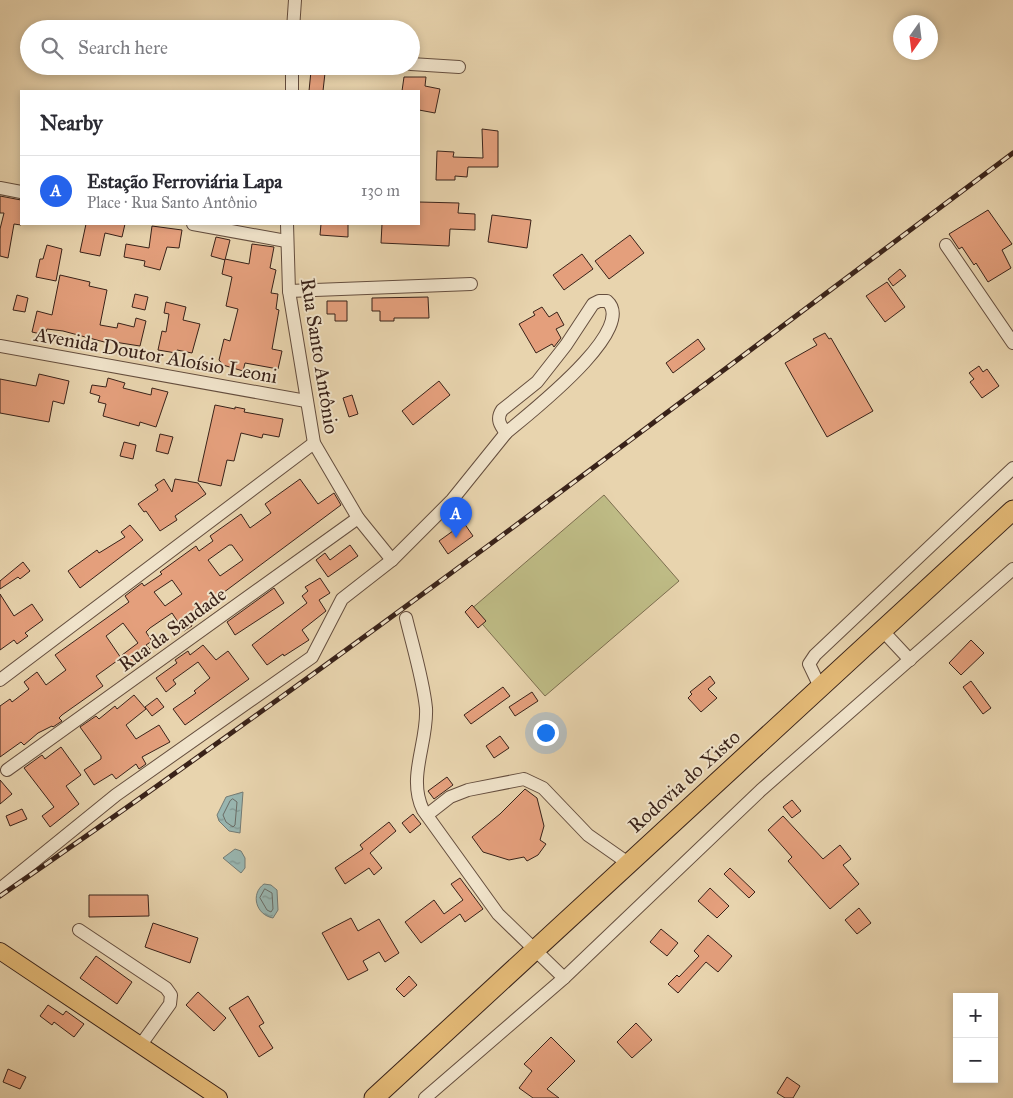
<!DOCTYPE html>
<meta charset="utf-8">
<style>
body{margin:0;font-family:"IM FELL Great Primer",serif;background:#f7f7f7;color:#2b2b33}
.controls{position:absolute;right:15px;bottom:15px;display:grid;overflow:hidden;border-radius:0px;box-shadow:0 2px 8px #0003}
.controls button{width:45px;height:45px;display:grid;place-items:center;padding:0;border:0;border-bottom:1px solid #e1e1e2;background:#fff;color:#2b2b33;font:25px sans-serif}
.compass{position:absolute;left:893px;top:15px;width:45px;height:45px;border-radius:50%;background:#fff;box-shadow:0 2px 8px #0003;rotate:194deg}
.you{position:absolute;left:545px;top:732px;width:18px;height:18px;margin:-12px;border:4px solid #fff;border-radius:50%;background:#1a73e8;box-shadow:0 0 0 8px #1a73e833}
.badge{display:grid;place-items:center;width:32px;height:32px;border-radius:50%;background:#2563eb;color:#fff;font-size:16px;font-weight:700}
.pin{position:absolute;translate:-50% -41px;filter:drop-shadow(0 1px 2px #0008)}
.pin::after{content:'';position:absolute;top:26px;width:18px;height:15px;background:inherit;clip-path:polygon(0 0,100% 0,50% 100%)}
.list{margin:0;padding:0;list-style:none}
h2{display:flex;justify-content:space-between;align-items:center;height:65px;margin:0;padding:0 20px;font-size:21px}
h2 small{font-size:16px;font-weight:400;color:#7c7c81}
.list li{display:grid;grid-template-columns:32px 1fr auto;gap:15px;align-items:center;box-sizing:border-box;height:70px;padding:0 20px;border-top:1px solid #e1e1e2}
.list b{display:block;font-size:19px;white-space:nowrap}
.list p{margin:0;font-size:16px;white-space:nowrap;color:#7c7c81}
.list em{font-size:16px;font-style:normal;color:#7c7c81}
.icon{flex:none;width:28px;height:28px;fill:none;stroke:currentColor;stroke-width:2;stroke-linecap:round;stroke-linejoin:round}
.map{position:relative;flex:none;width:1013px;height:1098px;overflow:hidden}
.search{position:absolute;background:#fff;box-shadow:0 2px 8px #0003;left:20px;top:20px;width:400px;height:55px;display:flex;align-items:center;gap:12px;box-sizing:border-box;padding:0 18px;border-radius:28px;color:#7c7c81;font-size:19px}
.panel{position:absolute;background:#fff;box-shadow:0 2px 8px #0003;left:20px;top:90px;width:400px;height:135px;border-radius:0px}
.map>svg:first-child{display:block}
.pitch{fill:#bebb85;stroke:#7c6e4f}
.water{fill:url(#water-ripples);stroke:#737b75}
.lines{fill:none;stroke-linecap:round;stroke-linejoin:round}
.shore{stroke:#696c66;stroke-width:1}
.building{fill:#e49f7c;stroke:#392219;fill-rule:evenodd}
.minor-casing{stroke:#654e3e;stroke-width:14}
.major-casing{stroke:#392219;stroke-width:18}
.highway-casing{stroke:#392219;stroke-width:21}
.minor{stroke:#f0e3ca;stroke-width:12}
.major{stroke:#e4ba77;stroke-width:16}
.highway{stroke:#e4ba77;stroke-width:19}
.rail-casing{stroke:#392219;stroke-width:5}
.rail{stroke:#f0e3ca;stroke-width:3;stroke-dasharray:9;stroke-linecap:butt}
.labels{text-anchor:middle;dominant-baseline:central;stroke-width:4;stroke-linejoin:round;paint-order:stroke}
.street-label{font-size:20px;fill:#392219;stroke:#f0e3ca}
</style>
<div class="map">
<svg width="1013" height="1098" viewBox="0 0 1013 1098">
<defs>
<pattern id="water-ripples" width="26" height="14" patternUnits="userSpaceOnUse" patternTransform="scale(1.25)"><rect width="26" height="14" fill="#99b7b2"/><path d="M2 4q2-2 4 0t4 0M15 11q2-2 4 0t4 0" fill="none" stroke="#7e9490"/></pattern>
</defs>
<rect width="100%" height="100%" fill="#e8d4ae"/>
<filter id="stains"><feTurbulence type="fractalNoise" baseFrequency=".004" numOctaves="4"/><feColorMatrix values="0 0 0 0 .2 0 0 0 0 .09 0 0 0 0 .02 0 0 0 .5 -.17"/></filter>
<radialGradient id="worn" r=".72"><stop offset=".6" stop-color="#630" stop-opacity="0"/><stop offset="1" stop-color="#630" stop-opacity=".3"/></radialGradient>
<!-- pitch -->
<polygon class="pitch" points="604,495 679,581 545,696 470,610"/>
<!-- water -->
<g class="water">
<polygon points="243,792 240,833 229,831 219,821 217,815 226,797"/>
<polygon points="235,849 241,851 245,858 245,868 241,873 223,858"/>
<path d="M 264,884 L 271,885 L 277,890 L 278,910 L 273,918 C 256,915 250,894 264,884 Z"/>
</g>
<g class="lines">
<!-- shore -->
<g class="shore">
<polygon points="233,799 237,802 235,825 233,827 226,822 223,815 230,801"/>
<polygon points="265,889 272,893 273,909 271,912 267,910 260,898"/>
</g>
</g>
<!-- building -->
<g class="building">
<polygon points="311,71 325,73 323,91 309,91"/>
<polygon points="404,77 426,77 425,86 440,89 435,113 419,110 419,91 402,91"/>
<polygon points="482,129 498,131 498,167 468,167 467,177 455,176 455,180 436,180 437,151 454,152 453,157 483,158"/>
<polygon points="0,196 21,200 21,225 14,224 8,258 0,256 0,229 4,213 0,213"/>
<polygon points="419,202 459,203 458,213 475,214 475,230 450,229 449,246 381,243 382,224 419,224"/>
<polygon points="988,210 1012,244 1002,250 1011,268 988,282 976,263 974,265 962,247 959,249 949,234"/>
<polygon points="492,215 531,220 527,248 488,242"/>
<polygon points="86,224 125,224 122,237 105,233 100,256 80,252"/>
<polygon points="321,224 348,224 348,237 320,235"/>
<polygon points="152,226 182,230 179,248 167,247 160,270 144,266 145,261 124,257 126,244 149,248"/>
<polygon points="630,235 644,253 609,279 595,261"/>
<polygon points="216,237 230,240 225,260 211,256"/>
<polygon points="252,244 274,247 270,268 276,270 271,293 278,294 276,309 279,310 272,349 282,351 278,369 245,363 243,371 223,365 219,360 224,339 230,341 238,309 226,306 232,277 222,274 225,259 249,264"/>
<polygon points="47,245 62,249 56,281 36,277 40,259 43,259"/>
<polygon points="582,254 593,269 564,290 553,275"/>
<polygon points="900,269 906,276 893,286 888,279"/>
<polygon points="60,275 90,282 89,286 107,290 100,325 117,328 118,323 134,327 136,318 146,321 140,346 108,341 108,343 63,331 47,329 45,335 32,332 37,311 52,315"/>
<polygon points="887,282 905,307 885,322 866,296"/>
<polygon points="135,294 148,297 145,310 132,307"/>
<polygon points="17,295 28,298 25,312 13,310"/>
<polygon points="428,297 429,318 394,318 394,321 380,321 380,311 372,311 372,298"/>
<polygon points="327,301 347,301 347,321 335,321 335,314 327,314"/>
<polygon points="166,302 186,307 183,320 200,324 192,353 177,350 176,353 158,350 162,331 166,332 169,314 164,313"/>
<polygon points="542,307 549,317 557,312 564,325 556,329 561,338 554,347 552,344 536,353 519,324 535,315 533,312"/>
<polygon points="825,333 829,339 831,338 873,411 827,437 785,363 817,345 813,339"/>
<polygon points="698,339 705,349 673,373 666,363"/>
<polygon points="979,366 983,372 987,369 999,386 982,398 970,382 974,379 969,373"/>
<polygon points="39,374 69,381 64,404 53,401 49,422 0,413 0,379 36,386"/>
<polygon points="108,378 125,383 123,388 151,395 152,388 168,392 156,427 140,422 139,426 103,416 106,404 98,402 100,396 90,393 92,385 106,387"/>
<polygon points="439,381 450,395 413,425 402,411"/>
<polygon points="352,395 358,414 349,417 343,398"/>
<polygon points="215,405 235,409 235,407 245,409 244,412 283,419 279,437 263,434 262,438 241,433 234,461 227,460 221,486 198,481"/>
<polygon points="160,434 173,437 168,454 156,451"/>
<polygon points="124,442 136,445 133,459 120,456"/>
<polygon points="164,479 172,492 175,479 198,483 206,494 175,516 177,520 160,531 146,511 144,512 138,504 158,490 155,485"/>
<path d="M 300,479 L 318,504 L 334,493 L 341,505 L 188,619 L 192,626 L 184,631 L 172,613 L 150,628 L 146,632 L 152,641 L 146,645 L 150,649 L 130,665 L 122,655 L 138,643 L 123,623 L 106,636 L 121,658 L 96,676 L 103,686 L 62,715 L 59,718 L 62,721 L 53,727 L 52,726 L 38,733 L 24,745 L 21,742 L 0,757 L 0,706 L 10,699 L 12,702 L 29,689 L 24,682 L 37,672 L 46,685 L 66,670 L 55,655 L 129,602 L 125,596 L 142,583 L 144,586 L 162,574 L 160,572 L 196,546 L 199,551 L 213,541 L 210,536 L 241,514 L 250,528 L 271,513 L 265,504 ZM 229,545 L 232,545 L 243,560 L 220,576 L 208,560 ZM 172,580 L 182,594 L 165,606 L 154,592 Z"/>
<polygon points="464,523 473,536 448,554 439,541"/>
<polygon points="130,525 143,540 80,588 68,571 97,550 99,553 125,537 121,532"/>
<polygon points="350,545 358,556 328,577 316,560 325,553 330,560"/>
<polygon points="23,562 30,571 20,579 18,577 0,589 0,581"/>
<polygon points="320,578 330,593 319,600 326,611 302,630 309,640 284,656 283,654 267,665 252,645 307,603 302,596 308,591 305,587"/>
<polygon points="274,588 284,603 235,635 227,622"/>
<polygon points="0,594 14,616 32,604 43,620 25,633 28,636 17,644 14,640 0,650"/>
<polygon points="472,605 486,621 478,628 465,612"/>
<polygon points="971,640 984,653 961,675 949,663"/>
<polygon points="203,645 216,660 228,651 249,679 185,725 173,709 196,693 194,691 210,678 198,662 173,680 176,684 166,692 156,678 177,663 175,660 188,651 190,655"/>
<polygon points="710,676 715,683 708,689 717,698 701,712 688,698 692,694 690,692"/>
<polygon points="971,681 991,708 983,714 963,687"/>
<polygon points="503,687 510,696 471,724 464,715"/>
<polygon points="532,692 538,701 515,716 509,707"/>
<polygon points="134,695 146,709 126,725 136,739 159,725 170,742 142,757 146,764 139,769 136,764 116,779 112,774 94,785 84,770 101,759 101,756 80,727 96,716 99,719 115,706 117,709"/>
<polygon points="157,698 164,707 152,716 145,707"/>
<polygon points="500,736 509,748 494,758 486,746"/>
<polygon points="61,747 81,775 66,786 79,804 50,827 42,816 54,807 24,768 42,755 45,759"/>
<polygon points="447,777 453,785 434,799 428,791"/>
<polygon points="0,780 12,794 0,804"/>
<polygon points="525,789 537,798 544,826 540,840 546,844 538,855 527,861 524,857 509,860 483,852 472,837 500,814"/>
<polygon points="792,800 801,811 792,818 783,807"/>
<polygon points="22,809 27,819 10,826 6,816"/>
<polygon points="413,814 421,824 410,833 402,823"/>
<polygon points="783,816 823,859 840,845 851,859 843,865 859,884 830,909 788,861 792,857 768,830"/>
<polygon points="389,822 396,831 370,853 382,868 374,875 369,868 345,884 335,868 363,849 360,845"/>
<polygon points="730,868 755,892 749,898 724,874"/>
<polygon points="460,878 483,909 465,922 460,914 421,943 405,922 434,900 444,914 463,900 451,884"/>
<polygon points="710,888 729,906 717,918 698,901"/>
<polygon points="89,895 148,895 149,916 89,917"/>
<polygon points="859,908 871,923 857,934 845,920"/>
<polygon points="351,918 358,931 379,919 399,953 385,962 379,952 363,961 368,970 348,980 322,933"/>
<polygon points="153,923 198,938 190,963 145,947"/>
<polygon points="661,929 678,943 667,956 650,942"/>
<polygon points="708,935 732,956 718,972 706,962 678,993 668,984 677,975 679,977 699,956 694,951"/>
<polygon points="96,956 132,982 117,1004 80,978"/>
<polygon points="409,976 417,985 404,997 396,989"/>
<polygon points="198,992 226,1018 214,1031 186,1005"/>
<polygon points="248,996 264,1023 259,1026 273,1048 259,1057 229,1008"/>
<polygon points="48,1005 63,1015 66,1011 84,1024 74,1037 54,1022 52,1025 40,1016"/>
<polygon points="636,1023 652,1040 632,1058 617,1042"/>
<polygon points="551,1037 575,1061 547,1089 559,1098 533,1098 519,1088 532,1071 524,1064"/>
<polygon points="8,1069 26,1077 20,1089 3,1082"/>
<polygon points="787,1077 800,1086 793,1098 785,1098 777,1093"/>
</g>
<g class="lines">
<defs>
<g id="minor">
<polyline points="293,29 295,0"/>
<polyline points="411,64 459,67"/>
<polyline points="292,91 292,66"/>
<polyline points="0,188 21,192"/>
<polyline points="193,224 286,241"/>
<polyline points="287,224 289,291 314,443 358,518 392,560"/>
<polyline points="946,245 1013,343"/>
<polyline points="289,291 471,284"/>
<path d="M 599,301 L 607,301 C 639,329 527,415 506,433 C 500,425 496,419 502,410 L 537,382 L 566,345 L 593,304 Z"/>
<polyline points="0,346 306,401"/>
<path d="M 406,618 C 413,647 423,679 426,708 C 428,743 407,777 423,810 L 498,914 L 564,978"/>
<polyline points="882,630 910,660"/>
<polyline points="0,680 314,443"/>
<polyline points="820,687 809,664 815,655 1013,468"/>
<polyline points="7,770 358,518"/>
<polyline points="427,815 450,797 468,790 524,779 543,788 588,835 628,863"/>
<polyline points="0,889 116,795 312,657 342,599 392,560 452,500 506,433"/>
<polyline points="79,930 166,988 171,995 170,1004 140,1046"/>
<polyline points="425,1098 564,978 761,790 1013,569"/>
</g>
<polyline id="major" points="0,951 219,1098"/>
<polyline id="highway" points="374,1098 1013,510"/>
</defs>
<!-- minor casing -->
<use href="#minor" class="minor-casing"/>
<!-- major casing -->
<use href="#major" class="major-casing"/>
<!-- highway casing -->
<use href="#highway" class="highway-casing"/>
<!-- minor -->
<use href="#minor" class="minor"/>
<!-- major -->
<use href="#major" class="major"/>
<!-- highway -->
<use href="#highway" class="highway"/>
<defs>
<path id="rail" d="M 0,896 C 345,658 678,404 1013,153"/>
</defs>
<!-- rail casing -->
<use href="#rail" class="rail-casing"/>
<!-- rail -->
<use href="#rail" class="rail"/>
</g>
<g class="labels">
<!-- street labels -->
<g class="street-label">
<text transform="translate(156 355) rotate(10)">Avenida Doutor Aloísio Leoni</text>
<text transform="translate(320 356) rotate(81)">Rua Santo Antônio</text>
<text transform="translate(172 629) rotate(-36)">Rua da Saudade</text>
<text transform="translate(684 781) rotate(-42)">Rodovia do Xisto</text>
</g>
</g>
<rect width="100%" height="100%" filter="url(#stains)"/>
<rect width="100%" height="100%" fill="url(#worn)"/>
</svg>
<div class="controls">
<button>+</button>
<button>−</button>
</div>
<svg class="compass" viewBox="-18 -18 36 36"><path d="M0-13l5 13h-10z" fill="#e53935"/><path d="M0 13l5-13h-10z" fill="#7c7c81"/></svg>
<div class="you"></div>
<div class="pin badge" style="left:456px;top:538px">A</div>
<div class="search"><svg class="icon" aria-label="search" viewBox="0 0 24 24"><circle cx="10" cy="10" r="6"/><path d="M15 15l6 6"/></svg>Search here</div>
<section class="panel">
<h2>Nearby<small></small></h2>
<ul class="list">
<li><span class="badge">A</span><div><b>Estação Ferroviária Lapa</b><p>Place · Rua Santo Antônio</p></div><em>130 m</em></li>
</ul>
</section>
</div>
